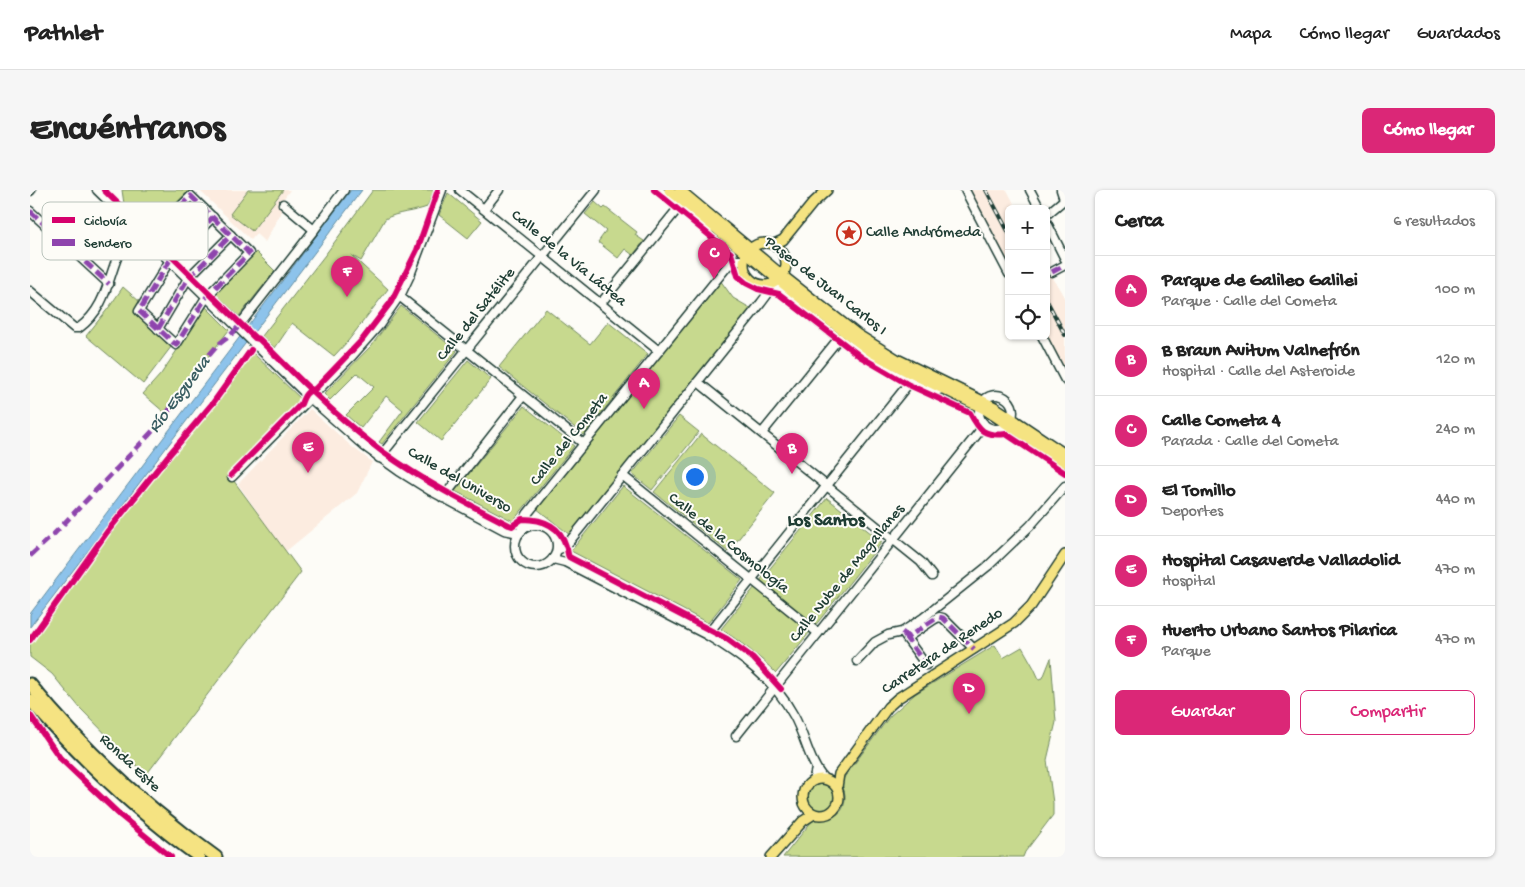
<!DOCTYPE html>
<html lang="es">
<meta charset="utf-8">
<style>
body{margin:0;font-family:"Gochi Hand",sans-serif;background:#f6f6f6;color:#222}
.controls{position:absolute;right:15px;top:15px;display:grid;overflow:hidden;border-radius:8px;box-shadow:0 1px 4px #0004}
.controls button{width:45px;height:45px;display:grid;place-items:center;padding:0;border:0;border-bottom:1px solid #e0e0e0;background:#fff;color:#222;font:25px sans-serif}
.you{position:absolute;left:664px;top:286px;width:18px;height:18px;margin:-12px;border:4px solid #fff;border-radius:50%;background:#1a73e8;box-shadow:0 0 0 8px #1a73e833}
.badge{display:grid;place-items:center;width:32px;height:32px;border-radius:50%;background:#db2777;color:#fff;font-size:16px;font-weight:700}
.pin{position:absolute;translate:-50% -41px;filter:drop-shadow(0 1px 2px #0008)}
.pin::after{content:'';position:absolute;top:26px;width:18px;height:15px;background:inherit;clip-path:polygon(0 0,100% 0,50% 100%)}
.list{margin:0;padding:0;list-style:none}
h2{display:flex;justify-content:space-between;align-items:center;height:65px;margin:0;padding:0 20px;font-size:21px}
h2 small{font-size:16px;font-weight:400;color:#767676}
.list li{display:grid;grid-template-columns:32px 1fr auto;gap:15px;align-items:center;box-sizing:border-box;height:70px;padding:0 20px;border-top:1px solid #e0e0e0}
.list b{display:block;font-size:19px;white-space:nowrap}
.list p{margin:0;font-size:16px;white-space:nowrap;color:#767676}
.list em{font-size:16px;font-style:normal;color:#767676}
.actions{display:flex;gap:10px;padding:15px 20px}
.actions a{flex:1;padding:11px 0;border:1px solid #db2777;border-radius:8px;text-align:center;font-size:18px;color:#db2777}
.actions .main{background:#db2777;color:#fff}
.icon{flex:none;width:28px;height:28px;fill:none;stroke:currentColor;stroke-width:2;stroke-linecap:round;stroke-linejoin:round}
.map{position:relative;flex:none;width:1035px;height:667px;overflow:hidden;border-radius:8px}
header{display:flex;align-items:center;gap:30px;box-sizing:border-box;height:70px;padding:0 25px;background:#fff;border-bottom:1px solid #e0e0e0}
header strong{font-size:24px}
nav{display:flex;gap:28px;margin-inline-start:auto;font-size:18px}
.intro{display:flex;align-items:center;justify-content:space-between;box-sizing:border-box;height:120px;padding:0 30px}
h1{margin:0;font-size:35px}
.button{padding:12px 22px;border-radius:8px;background:#db2777;color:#fff;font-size:18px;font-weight:700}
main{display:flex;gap:30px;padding:0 30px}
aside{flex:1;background:#fff;border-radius:8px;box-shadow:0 1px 4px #0004}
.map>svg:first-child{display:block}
.built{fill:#fcece0}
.green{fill:#c7d98e;stroke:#738b61}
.water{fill:#8dc3eb;stroke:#618da2}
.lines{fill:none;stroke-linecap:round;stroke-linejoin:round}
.minor-casing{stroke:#1f3d34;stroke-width:11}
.major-casing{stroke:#1f3d34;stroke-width:12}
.highway-casing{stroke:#1f3d34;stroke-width:15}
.minor{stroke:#fdfcf7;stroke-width:8}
.major{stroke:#f5e382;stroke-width:9}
.highway{stroke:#f5e382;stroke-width:11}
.rail-casing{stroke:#1f3d34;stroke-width:4}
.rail{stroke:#fdfcf7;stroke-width:2;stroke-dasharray:5.5;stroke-linecap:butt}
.quiet{stroke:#8e44ad;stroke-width:5;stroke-dasharray:10 5;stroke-linecap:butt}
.cycleway-casing{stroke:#fdfcf7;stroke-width:9}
.cycleway{stroke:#d6006c;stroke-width:6}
.labels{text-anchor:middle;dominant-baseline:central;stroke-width:4;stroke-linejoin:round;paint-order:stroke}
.poi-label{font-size:16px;fill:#1f3d34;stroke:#fdfcf7;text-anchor:start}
.street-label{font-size:16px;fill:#1f3d34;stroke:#fdfcf7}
.water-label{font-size:18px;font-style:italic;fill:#3a5e62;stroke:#fdfcf7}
.neighbourhood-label{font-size:18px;font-weight:bold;fill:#1f3d34;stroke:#fdfcf7}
.key{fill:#fdfcf7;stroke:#bac3bc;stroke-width:1}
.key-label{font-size:14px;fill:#1f3d34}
</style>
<header>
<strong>Pathlet</strong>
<nav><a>Mapa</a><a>Cómo llegar</a><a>Guardados</a></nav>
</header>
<div class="intro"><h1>Encuéntranos</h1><a class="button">Cómo llegar</a></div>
<main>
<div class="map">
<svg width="1035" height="667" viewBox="0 0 1035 667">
<rect width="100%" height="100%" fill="#fdfcf7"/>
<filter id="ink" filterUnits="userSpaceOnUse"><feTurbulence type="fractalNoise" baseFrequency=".02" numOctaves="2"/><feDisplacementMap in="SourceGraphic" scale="10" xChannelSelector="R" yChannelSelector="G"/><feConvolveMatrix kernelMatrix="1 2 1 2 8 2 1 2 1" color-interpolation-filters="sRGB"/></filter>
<g filter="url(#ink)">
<!-- built -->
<g class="built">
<polygon points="169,0 260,0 248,16 252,21 235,52 226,44 221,50"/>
<polygon points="938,0 977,0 987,19 979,19 979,75"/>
<polygon points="1016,75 1035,109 1035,180 1016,145"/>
<polygon points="280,219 321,256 342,272 327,303 255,362 208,294"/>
</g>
<!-- green -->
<g class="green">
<polygon points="92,0 161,0 162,1 125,38 118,38 94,14"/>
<polygon points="218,0 253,0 222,41 200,24"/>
<path d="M 343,0 L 404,0 L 397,17 C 384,22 367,22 355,29 L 331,71 L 321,65 L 358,99 L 318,151 L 304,166 L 262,133 L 245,158 L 232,146 L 295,65 Z"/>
<polygon points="418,3 452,31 438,48 409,25"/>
<polygon points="565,12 573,19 575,17 607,42 605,45 614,51 603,65 595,59 588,68 568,52 576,41 555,24"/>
<polygon points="226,62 245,81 209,126 186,104"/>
<polygon points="690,90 703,108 722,119 540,345 506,318"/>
<polygon points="93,97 110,112 104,123 141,157 113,194 56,146 80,116"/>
<polygon points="371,116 427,161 352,254 349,252 373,220 356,206 331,238 316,225 344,197 327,183 300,210 294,204 341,156"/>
<polygon points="176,117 199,140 135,223 113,204 131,184"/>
<polygon points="516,119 560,154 578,132 618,164 554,245 469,177"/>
<polygon points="222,162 271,209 198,283 271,382 116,585 50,518 22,484 0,467 0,452 88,332 181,219"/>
<polygon points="438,170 461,189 411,251 388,232"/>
<polygon points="494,216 544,256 483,331 425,301"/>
<polygon points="649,226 669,242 622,300 602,284"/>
<polygon points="671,244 745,303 698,362 624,302"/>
<polygon points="593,296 712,390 678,433 541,361"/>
<polygon points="797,308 852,352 784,437 729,392"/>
<path d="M 725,397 L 780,442 L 746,483 C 729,466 711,452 691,439 Z"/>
<path d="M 965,455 L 973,468 L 992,457 L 1004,478 L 1009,489 L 1013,488 L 1021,468 L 1026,532 L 1017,570 L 1023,613 L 1023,625 L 995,662 L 993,667 L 753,667 L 782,631 C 798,627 816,629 815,605 C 814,598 811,595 813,589 L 860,526 L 885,504 Z"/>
<circle cx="791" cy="607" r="14"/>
</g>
<!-- water -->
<polygon class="water" points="321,0 332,0 0,437 0,424"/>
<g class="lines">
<defs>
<g id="minor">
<polyline points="67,0 280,208 334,256 369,281 401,301 474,340 489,343"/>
<polyline points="430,0 629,161"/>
<polyline points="629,0 672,35 678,38 685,37"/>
<polyline points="935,0 979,84"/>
<polyline points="1000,0 1010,19"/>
<polyline points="1031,0 1034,9"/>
<polyline points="0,1 1,0"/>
<polyline points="253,14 284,40 314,0"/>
<polyline points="454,19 469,0"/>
<polyline points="0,21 79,94"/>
<polyline points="1016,25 1035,9"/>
<polyline points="1016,31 1035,69"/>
<polyline points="118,49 161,6 219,63 183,100"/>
<polyline points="146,64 183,27"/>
<polyline points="140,70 109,121 146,155 177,106"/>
<polyline points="1022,82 1035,75"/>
<polyline points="158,88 201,45"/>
<path d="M 742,93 C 789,136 844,179 903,202 L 912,199"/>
<path d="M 0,101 L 44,138 L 49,138 C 78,117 78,84 92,56 C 95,49 101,43 105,37"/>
<polyline points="369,106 554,254"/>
<polyline points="571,113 650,16"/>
<polyline points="208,137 284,40"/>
<polyline points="128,139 157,90"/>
<polyline points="1012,146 1035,190"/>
<polyline points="668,192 891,372 902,386"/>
<circle cx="966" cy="222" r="17"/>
<polyline points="732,243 809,148"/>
<polyline points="349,268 566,0"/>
<polyline points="592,285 788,443"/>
<polyline points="202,287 321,167 350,134 372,102 380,85 412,0"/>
<polyline points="413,308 493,206"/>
<circle cx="506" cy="356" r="21"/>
<polyline points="492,340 491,334 498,323 700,73 704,70 714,70"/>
<polyline points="527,360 534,357 539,352 731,113 737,105 740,94"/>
<path d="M 523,369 L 535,372 L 677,445 C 712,466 744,489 764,526 C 775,546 779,572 794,589"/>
<polyline points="872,442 878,447 905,429 909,427 913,428 944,459"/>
<polyline points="677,445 880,192"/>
<polyline points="874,445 896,475"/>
<polyline points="827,471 845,452 858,445 872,442 893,428 958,376 1000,336 1035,296"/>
<polyline points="706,546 949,242 953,233"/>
<polyline points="783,591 786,579"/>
</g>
<g id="major">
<polyline points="639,0 780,116 841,162 878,182 954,219 1035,273"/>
<polyline points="650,0 752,85 827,144 867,169 965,217 1035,264"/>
<circle cx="735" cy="74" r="21"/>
<polyline points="744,54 753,50 783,13 797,0"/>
<circle cx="791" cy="607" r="18"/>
<polyline points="807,597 809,584 858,517 868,508 984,433 1001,416 1035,365"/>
<polyline points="741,667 773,631 784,624"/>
</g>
<g id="highway">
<path d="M 0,494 C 54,560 117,618 186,667"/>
<path d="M 0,510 C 50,568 107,622 169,667"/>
</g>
</defs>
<!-- minor casing -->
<use href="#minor" class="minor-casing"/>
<!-- major casing -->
<use href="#major" class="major-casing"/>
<!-- highway casing -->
<use href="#highway" class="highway-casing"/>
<!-- minor -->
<use href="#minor" class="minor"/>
<!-- major -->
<use href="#major" class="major"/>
<!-- highway -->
<use href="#highway" class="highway"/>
<defs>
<g id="rail">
<polyline points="956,0 979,43"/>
<polyline points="1016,109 1035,145"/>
</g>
</defs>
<!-- rail casing -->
<use href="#rail" class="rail-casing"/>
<!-- rail -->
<use href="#rail" class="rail"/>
<!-- quiet -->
<g class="quiet">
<polyline points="0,21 79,94"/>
<polyline points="118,49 161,6 219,63 183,100"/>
<polyline points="146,64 183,27"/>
<polyline points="140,70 109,121 146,155 177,106"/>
<polyline points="1022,82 1035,75"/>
<polyline points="159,88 201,45"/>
<polyline points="128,139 157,90"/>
<path d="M 0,366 L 23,345 L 119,245 C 144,218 163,182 188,155 C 195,149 202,145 208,137"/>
<polyline points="872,442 878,447 905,429 909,427 913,428 944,459"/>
<polyline points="874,445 896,475"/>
</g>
<defs>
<g id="cycleway">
<path d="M 74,0 L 225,148 L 229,149 C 269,188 308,229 353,262 C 393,291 436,313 479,335 L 482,336 L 492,329 C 511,329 530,335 536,356 C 538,360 537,363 539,367 L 697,449 L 723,468 L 751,499"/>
<path d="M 624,0 L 701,63 L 708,86 L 716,93 L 728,99 L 749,104 L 831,167 L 879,195 L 940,223 C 949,240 954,247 976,244 L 1035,283"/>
<path d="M 201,285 L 271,214 C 274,206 276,201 285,199 L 332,150 L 361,112 L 387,60 L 408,0"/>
<polyline points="0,450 77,342 138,266 183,213 221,160"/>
<polyline points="0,525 30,568 91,626 141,667"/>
</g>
</defs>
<!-- cycleway casing -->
<use href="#cycleway" class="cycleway-casing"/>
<!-- cycleway -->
<use href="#cycleway" class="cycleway"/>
</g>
</g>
<!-- icons -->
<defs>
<symbol id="sight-ring" viewBox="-11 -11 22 22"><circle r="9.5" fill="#fdfcf7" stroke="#c8321e" stroke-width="1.5"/><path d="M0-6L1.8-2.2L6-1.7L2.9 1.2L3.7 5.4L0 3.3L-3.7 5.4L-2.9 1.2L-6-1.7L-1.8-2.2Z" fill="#c8321e"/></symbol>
</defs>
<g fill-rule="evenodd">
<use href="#sight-ring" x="805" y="29" width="28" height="28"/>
</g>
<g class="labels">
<!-- poi labels -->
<g class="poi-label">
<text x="836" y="43">Calle Andrómeda</text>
</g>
<!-- street labels -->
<g class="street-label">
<text transform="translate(538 69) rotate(39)">Calle de la Vía Láctea</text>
<text transform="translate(795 97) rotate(38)">Paseo de Juan Carlos I</text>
<text transform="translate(447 125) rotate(-51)">Calle del Satélite</text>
<text transform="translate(540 250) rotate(-51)">Calle del Cometa</text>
<text transform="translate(429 291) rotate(30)">Calle del Universo</text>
<text transform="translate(698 354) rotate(39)">Calle de la Cosmología</text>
<text transform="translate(818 384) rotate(-51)">Calle Nube de Magallanes</text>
<text transform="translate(913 462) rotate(-34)">Carretera de Renedo</text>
<text transform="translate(99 574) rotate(43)">Ronda Este</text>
</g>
<!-- water labels -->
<g class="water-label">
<text transform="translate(150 205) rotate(-53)">Río Esgueva</text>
</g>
<!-- neighbourhood labels -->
<g class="neighbourhood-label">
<text x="796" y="331">Los Santos</text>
</g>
</g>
<!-- legend -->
<rect x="12" y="12" width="166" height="58" rx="8" class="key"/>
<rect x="22" y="27" width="23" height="6" fill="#d6006c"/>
<rect x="22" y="49" width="23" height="7" fill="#8e44ad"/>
<g class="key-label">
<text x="54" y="35">Ciclovía</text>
<text x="54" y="57">Sendero</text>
</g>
</svg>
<div class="controls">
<button>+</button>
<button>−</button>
<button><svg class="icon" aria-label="locate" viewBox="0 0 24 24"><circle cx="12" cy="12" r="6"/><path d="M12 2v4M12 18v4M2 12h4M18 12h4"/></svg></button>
</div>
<div class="you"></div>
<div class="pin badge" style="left:614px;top:219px">A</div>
<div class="pin badge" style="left:762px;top:284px">B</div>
<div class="pin badge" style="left:684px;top:89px">C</div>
<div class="pin badge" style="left:939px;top:524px">D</div>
<div class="pin badge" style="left:278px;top:283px">E</div>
<div class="pin badge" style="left:317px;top:107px">F</div>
</div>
<aside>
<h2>Cerca<small>6 resultados</small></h2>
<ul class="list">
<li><span class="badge">A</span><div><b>Parque de Galileo Galilei</b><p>Parque · Calle del Cometa</p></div><em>100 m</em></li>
<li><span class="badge">B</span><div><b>B Braun Avitum Valnefrón</b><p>Hospital · Calle del Asteroide</p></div><em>120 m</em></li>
<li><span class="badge">C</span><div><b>Calle Cometa 4</b><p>Parada · Calle del Cometa</p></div><em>240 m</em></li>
<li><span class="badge">D</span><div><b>El Tomillo</b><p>Deportes</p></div><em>440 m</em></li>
<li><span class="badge">E</span><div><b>Hospital Casaverde Valladolid</b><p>Hospital</p></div><em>470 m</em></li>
<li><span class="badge">F</span><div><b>Huerto Urbano Santos Pilarica</b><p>Parque</p></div><em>470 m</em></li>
</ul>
<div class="actions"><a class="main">Guardar</a><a>Compartir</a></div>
</aside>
</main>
